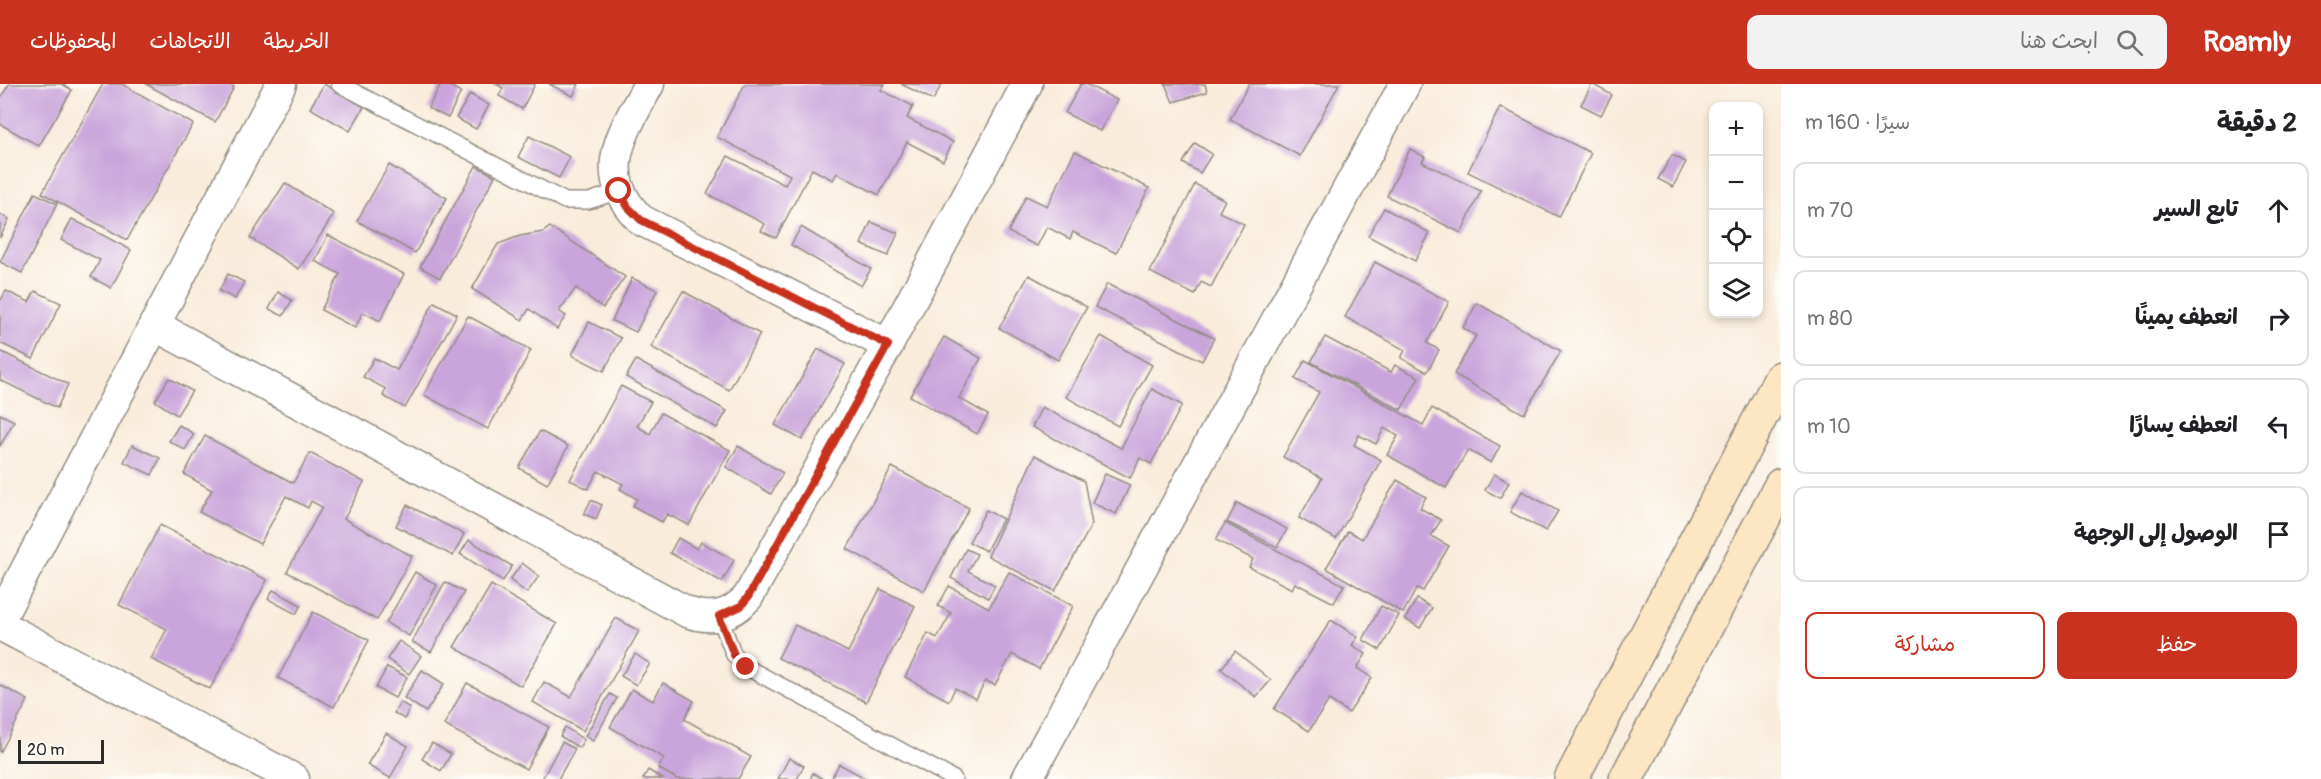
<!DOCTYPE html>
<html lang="ar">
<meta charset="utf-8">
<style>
body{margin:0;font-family:Pangolin,"Playpen Sans Arabic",sans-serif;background:#f2f2f2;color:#202124;direction:rtl}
.controls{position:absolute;right:18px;top:18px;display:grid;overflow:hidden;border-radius:12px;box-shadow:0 3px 9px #0003}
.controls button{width:54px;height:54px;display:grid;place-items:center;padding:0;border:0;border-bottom:2px solid #e0e0e0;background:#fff;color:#202124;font:30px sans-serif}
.scale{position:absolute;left:18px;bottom:15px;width:86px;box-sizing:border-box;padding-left:6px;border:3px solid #2b2b2b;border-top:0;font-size:16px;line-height:21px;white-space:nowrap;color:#2b2b2b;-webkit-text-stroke:4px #fdfcf7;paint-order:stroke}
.stop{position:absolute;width:18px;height:18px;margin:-14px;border:4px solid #c8321e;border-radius:50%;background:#fff}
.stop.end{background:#c8321e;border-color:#fff;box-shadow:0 2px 6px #0008}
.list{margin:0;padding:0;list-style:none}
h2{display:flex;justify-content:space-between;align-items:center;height:78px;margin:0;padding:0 24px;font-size:26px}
h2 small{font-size:20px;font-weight:400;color:#757577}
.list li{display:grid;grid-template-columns:39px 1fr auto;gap:18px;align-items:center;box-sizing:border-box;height:96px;margin:0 12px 12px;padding:0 12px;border:2px solid #e0e0e0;border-radius:12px}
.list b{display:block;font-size:22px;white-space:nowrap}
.list em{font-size:20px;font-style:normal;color:#757577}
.actions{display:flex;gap:12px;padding:18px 24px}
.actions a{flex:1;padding:14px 0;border:2px solid #c8321e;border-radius:12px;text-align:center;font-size:21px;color:#c8321e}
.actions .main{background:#c8321e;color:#fff}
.icon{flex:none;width:33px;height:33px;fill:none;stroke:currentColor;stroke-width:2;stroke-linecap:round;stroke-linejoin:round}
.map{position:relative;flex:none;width:1781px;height:695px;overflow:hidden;direction:ltr}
header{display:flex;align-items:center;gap:36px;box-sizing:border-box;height:84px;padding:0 30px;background:#c8321e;color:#fff}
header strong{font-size:28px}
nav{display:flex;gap:33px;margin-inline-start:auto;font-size:21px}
.search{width:420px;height:54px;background:#f2f2f2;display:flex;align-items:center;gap:15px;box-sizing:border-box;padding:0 21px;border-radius:12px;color:#757577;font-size:22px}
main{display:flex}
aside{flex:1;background:#fff}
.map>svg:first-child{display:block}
.building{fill:#caa5db}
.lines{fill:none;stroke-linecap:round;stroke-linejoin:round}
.service-casing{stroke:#928c83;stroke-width:18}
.minor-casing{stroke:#928c83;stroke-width:33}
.secondary-casing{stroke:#928c83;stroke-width:36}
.service{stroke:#fff;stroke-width:15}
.minor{stroke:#fff;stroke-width:30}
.secondary{stroke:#fce6c4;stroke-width:33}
.route{stroke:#c8321e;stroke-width:8}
</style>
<header>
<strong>Roamly</strong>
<div class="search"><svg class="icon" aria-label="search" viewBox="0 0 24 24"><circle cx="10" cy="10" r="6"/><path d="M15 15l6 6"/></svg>ابحث هنا</div>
<nav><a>الخريطة</a><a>الاتجاهات</a><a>المحفوظات</a></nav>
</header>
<main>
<aside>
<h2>2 دقيقة<small>سيرًا · 160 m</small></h2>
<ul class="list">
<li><svg class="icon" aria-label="ahead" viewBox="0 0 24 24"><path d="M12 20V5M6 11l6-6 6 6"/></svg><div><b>تابع السير</b></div><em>70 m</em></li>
<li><svg class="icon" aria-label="right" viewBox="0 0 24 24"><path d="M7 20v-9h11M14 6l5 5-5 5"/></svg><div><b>انعطف يمينًا</b></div><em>80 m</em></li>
<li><svg class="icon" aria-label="left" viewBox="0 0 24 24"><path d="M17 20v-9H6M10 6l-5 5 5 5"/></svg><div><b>انعطف يسارًا</b></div><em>10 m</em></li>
<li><svg class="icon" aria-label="arrive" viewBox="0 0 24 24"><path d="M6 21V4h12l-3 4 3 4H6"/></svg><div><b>الوصول إلى الوجهة</b></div></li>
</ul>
<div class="actions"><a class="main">حفظ</a><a>مشاركة</a></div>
</aside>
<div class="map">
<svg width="1781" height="695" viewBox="0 0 1781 695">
<rect width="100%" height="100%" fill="#fdfcf7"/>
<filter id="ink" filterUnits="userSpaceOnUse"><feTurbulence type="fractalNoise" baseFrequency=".0167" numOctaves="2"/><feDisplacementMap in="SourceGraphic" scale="12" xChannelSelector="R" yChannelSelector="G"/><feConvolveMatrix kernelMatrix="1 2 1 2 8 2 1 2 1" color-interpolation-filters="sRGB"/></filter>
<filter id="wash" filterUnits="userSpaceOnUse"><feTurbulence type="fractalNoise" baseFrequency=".008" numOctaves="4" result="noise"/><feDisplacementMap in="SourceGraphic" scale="24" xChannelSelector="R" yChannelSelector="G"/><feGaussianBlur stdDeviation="1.35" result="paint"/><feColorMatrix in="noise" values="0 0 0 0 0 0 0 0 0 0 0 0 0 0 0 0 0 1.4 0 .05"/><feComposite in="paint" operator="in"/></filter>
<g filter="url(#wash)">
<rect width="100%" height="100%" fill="#f9ecdb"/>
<g id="blocks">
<!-- building -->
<g class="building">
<polygon points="9,0 62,0 72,6 39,62 0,40 0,15"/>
<polygon points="103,0 122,0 193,40 127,156 42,109"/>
<polygon points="146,0 228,0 234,3 215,38"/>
<polygon points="324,0 364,23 350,47 310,24"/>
<polygon points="441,0 446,0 461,8 448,34 428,24"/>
<polygon points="496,0 535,0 522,25 499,12 503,4"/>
<polygon points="549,0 579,0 573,12"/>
<polygon points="745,0 885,0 881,6 913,22 907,34 953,58 943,77 907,58 879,111 837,89 833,96 812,85 776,154 761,147 765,140 707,110 728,72 785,101 790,91 717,53"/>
<polygon points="901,0 942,0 933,16"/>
<polygon points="1081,0 1086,0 1117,16 1100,47 1065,29"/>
<polygon points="1165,0 1205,0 1207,8 1173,18"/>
<polygon points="1249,0 1339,0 1300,72 1230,35"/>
<polygon points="1592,0 1612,11 1601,31 1581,21"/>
<polygon points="470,10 489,21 476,45 456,34"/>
<polygon points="1500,23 1591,69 1559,133 1468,88"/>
<polygon points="529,52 570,73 559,94 518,73"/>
<polygon points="1195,59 1212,70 1200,89 1183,79"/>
<polygon points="1410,65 1425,73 1422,78 1481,107 1461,149 1387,112"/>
<polygon points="1075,67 1149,104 1116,169 1073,148 1070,155 1047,143 1037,162 1008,148 1026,112 1047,122"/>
<polygon points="1672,71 1686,78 1673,103 1658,95"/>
<polygon points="389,81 447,114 415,169 357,137"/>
<polygon points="476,82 495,92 440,194 420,183"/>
<polygon points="285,99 334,130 299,185 250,154"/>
<polygon points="1195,100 1225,116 1219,128 1244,140 1211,203 1201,198 1195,211 1150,188"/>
<polygon points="35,109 57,120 22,189 0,178"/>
<polygon points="1384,124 1430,149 1415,177 1368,152"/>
<polygon points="0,130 9,135 0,154"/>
<polygon points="72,135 131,166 111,204 91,193 100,176 61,156"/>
<polygon points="871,138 898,149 888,172 861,160"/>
<polygon points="550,143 625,193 603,224 576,204 559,227 566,232 557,245 529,225 522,236 472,205 498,160 520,152 543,148"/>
<polygon points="801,143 871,185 861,202 791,161"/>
<polygon points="328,151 404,190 380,237 363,228 355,244 321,226 340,190 315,177"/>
<polygon points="1375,178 1449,218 1427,259 1439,266 1427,288 1401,274 1405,266 1345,233"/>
<polygon points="228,190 244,198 235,215 219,207"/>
<polygon points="1029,191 1087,223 1058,276 999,244"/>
<polygon points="632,194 657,206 636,248 612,237"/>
<polygon points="1107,200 1214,254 1202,277 1095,223"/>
<polygon points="6,207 29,218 35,207 61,219 33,275 0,259 0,218"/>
<polygon points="683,207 760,250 729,306 651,263"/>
<polygon points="278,208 292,216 283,232 269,225"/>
<polygon points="434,218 457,230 405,324 383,312 386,305 363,293 374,274 397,286"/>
<polygon points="1477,219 1561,267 1524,330 1454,290 1476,252 1463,244"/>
<polygon points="468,232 531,266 488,345 424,311"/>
<polygon points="589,238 621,254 604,287 572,271"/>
<polygon points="1101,252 1152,281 1118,342 1066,313"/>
<polygon points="944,253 981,274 959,314 988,331 977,350 910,312"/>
<polygon points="1325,253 1391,288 1395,281 1419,293 1401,326 1311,278"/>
<polygon points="818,265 845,280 802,356 775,341"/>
<polygon points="0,267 68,300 57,324 0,296"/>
<polygon points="636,276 727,327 717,344 626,293"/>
<polygon points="1305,276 1423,341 1432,324 1500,362 1491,379 1468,366 1446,404 1387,371 1398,352 1384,344 1376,360 1359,351 1354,361 1381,376 1336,455 1299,434 1322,394 1283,373 1319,308 1295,295"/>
<polygon points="169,294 192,307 177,331 155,317"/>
<polygon points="621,302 651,318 637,342 650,350 661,329 730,366 689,441 667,430 662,438 633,422 637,415 620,405 623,400 598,387 588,405 570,396"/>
<polygon points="1152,305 1182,321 1151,380 1140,374 1130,394 1032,343 1042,323 1121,364"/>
<polygon points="0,330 14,337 0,362"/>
<polygon points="179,341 194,350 185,366 169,357"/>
<polygon points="540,347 568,362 547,400 519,384"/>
<polygon points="205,352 293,399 310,369 364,398 344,435 412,472 377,536 287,488 322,423 311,417 308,424 286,412 260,460 199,428 212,406 184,390"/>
<polygon points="132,361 160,374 152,391 124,378"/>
<polygon points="738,362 783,389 771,410 726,383"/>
<polygon points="1035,371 1084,397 1092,440 1055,507 988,472"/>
<polygon points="892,383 969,424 924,507 847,465"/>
<polygon points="1105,390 1130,401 1116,430 1092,419"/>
<polygon points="1494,390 1509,398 1500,414 1485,406"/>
<polygon points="1397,396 1426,413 1420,424 1441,436 1431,452 1449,462 1423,507 1417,504 1403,529 1326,484 1348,447 1362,455"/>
<polygon points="1522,407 1558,427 1546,447 1510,428"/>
<polygon points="591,416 602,421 596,435 584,430"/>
<polygon points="1237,419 1287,445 1277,463 1227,438"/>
<polygon points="407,421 464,450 453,472 396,442"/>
<polygon points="986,426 1003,435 986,467 969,458"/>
<polygon points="1225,439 1344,501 1334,519 1295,499 1292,505 1249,483 1253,475 1216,456"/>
<polygon points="160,441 267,496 210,605 151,575 167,545 119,521"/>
<polygon points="678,454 697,465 701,458 734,476 722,498 670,469"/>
<polygon points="469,456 512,482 503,497 460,470"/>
<polygon points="966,465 977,470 968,487 995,501 988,514 951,494"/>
<polygon points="522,479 539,492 527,509 510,496"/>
<polygon points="415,488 437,501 409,552 386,539"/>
<polygon points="1009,488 1073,522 1039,585 1012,570 995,601 985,597 976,615 955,604 949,617 905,593 928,549 937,554 951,529 938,522 949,502 989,524"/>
<polygon points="445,498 464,508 431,568 412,558"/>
<polygon points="491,501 557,540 521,602 454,563"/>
<polygon points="880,505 915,522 866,618 778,574 795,541 848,568"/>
<polygon points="273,506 301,521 296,530 268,515"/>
<polygon points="1417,515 1432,524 1420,544 1405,535"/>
<polygon points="1381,522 1399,531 1380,566 1363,556"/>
<polygon points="313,528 369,556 334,623 278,594"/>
<polygon points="616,534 639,547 583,647 533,618 544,598 571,613"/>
<polygon points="1331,536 1358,553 1352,561 1366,570 1357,584 1372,594 1349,629 1329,616 1309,647 1274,625"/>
<polygon points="399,557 421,572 409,590 387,575"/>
<polygon points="1235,567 1271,596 1256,613 1221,585"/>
<polygon points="635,570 650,580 636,601 621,592"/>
<polygon points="387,583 407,593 395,614 376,604"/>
<polygon points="422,586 444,600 426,628 404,614"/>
<polygon points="467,599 549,643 526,685 444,641"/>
<polygon points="663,599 694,617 684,635 751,673 738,695 677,695 658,684 664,674 610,643 632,605 653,617"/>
<polygon points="0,601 28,616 0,669"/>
<polygon points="610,610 617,614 593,657 585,652"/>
<polygon points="400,618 410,624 404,635 394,629"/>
<polygon points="565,643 584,656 579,664 560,652"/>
<polygon points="386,649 408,662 390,694 367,681"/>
<polygon points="562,658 575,665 558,695 542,695"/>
<polygon points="432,659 451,670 441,687 422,675"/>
<polygon points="789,674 804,682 797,695 778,695"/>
<polygon points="839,680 867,695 831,695"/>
<polygon points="648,686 663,695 643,695"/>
<polygon points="813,689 823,695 810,695"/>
</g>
</g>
</g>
<g filter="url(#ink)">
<use href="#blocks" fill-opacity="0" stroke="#928c83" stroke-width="1.5"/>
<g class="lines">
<defs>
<g id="service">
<polyline points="339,0 565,117 589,117 619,107"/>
<polyline points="719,532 734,571 746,583 954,695"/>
</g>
<g id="minor">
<path d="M 649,0 C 623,49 593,89 641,136 L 888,261"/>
<path d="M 154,241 L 687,528 C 712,537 731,532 748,513 L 888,261 L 1027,0"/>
<polyline points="0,535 281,0"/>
<polyline points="0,541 294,695"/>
<polyline points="1027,695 1405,0"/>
</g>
<g id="secondary">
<polyline points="1571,695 1781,294"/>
<polyline points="1626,695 1781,401"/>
</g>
</defs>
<!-- service casing -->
<use href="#service" class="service-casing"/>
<!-- minor casing -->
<use href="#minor" class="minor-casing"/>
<!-- secondary casing -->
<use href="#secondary" class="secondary-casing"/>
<!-- service -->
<use href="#service" class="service"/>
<!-- minor -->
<use href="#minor" class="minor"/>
<!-- secondary -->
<use href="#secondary" class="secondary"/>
</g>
</g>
<g class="lines" filter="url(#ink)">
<!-- route -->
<polyline class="route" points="619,107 628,123 641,136 888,261 748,513 741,522 719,532 734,571 746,583"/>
</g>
</svg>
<div class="controls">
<button>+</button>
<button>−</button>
<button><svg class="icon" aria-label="locate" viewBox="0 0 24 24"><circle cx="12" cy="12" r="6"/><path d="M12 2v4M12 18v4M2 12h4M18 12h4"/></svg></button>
<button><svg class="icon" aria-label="layers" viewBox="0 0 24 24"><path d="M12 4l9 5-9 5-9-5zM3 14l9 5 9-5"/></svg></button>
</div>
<div class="scale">20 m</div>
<div class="stop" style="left:619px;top:107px"></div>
<div class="stop end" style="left:746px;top:583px"></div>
</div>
</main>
